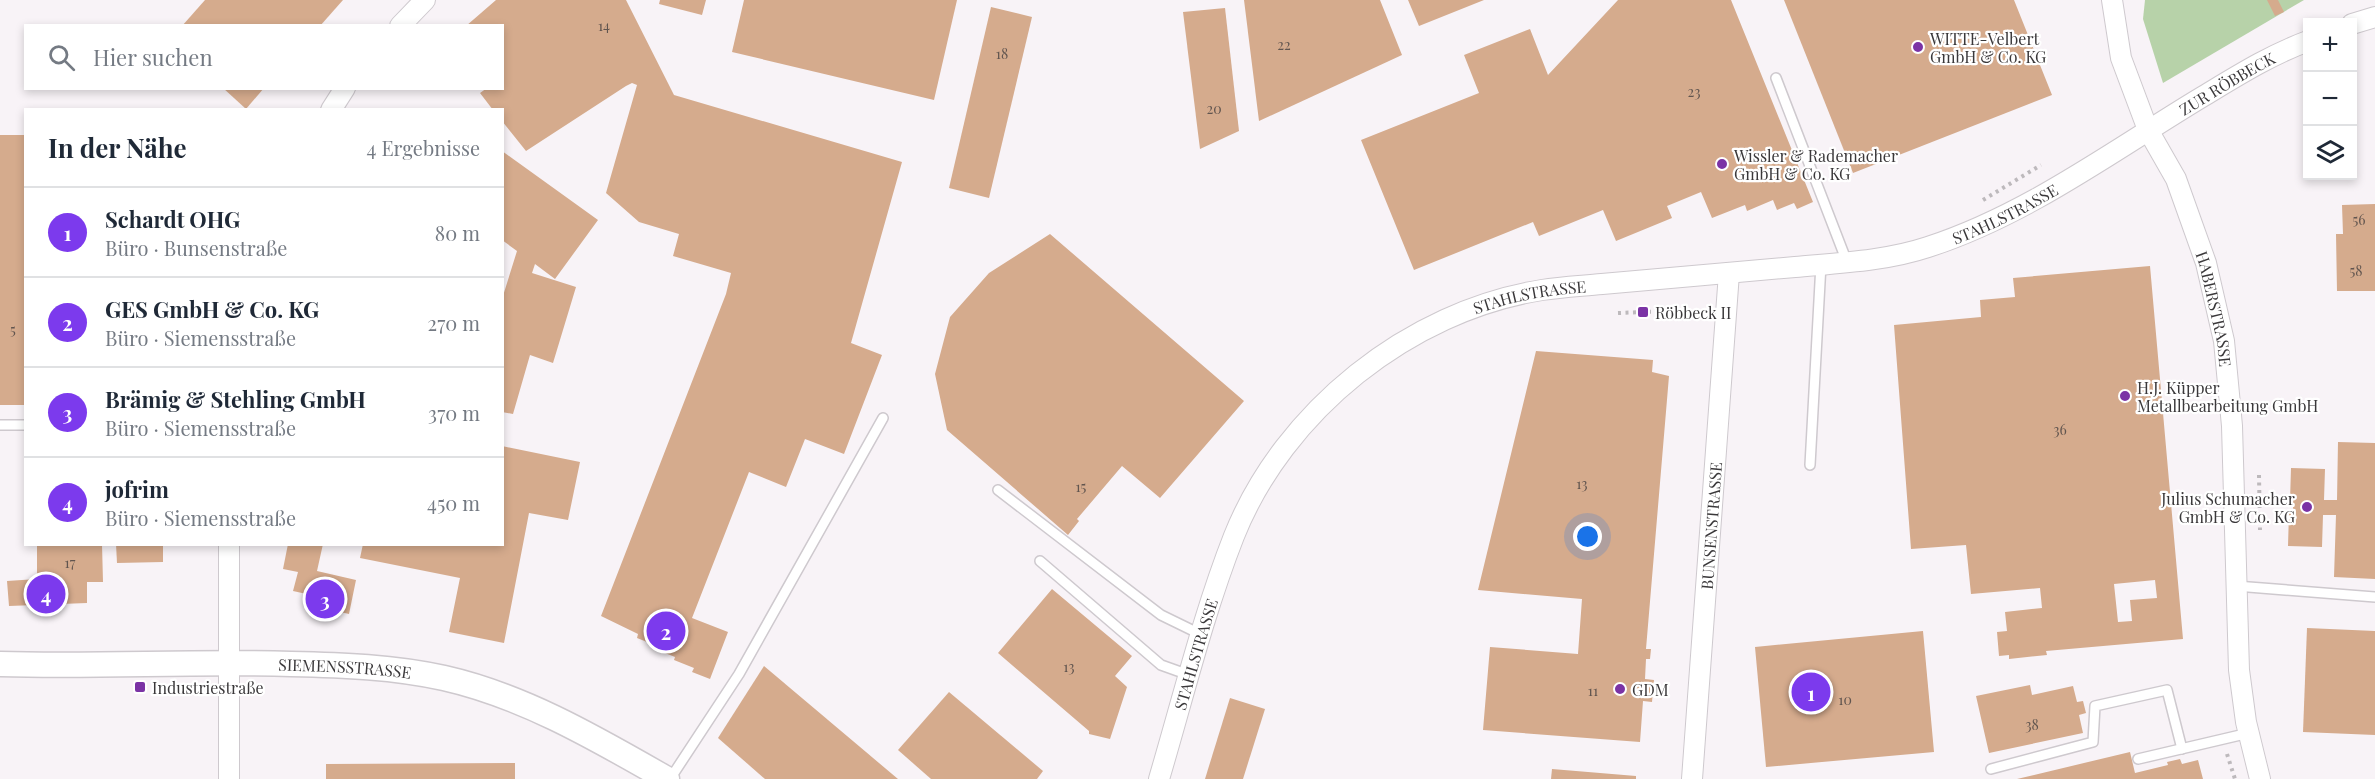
<!DOCTYPE html>
<html lang="de">
<meta charset="utf-8">
<style>
body{margin:0;font-family:"Playfair Display",serif;background:#f2f2f3;color:#1f2937}
.controls{position:absolute;right:18px;top:18px;display:grid;overflow:hidden;border-radius:0px;box-shadow:0 3px 9px #0003}
.controls button{width:54px;height:54px;display:grid;place-items:center;padding:0;border:0;border-bottom:2px solid #e0e1e3;background:#fff;color:#1f2937;font:30px sans-serif}
.you{position:absolute;left:1588px;top:537px;width:21px;height:21px;margin:-15px;border:4px solid #fff;border-radius:50%;background:#1a73e8;box-shadow:0 0 0 9px #1a73e833}
.badge{display:grid;place-items:center;width:39px;height:39px;border-radius:50%;background:#7c3aed;color:#fff;font-size:20px;font-weight:700}
.pin{position:absolute;translate:-50% -50%;border:3px solid #fff;box-shadow:0 2px 6px #0006}
.list{margin:0;padding:0;list-style:none}
h2{display:flex;justify-content:space-between;align-items:center;height:78px;margin:0;padding:0 24px;font-size:26px}
h2 small{font-size:20px;font-weight:400;color:#747a83}
.list li{display:grid;grid-template-columns:39px 1fr auto;gap:18px;align-items:center;box-sizing:border-box;height:90px;padding:0 24px;border-top:2px solid #e0e1e3}
.list b{display:block;font-size:22px;white-space:nowrap}
.list p{margin:0;font-size:20px;white-space:nowrap;color:#747a83}
.list em{font-size:20px;font-style:normal;color:#747a83}
.icon{flex:none;width:33px;height:33px;fill:none;stroke:currentColor;stroke-width:2;stroke-linecap:round;stroke-linejoin:round}
.map{position:relative;flex:none;width:2375px;height:779px;overflow:hidden}
.search{position:absolute;background:#fff;box-shadow:0 3px 9px #0003;left:24px;top:24px;width:480px;height:66px;display:flex;align-items:center;gap:15px;box-sizing:border-box;padding:0 21px;border-radius:0px;color:#747a83;font-size:22px}
.panel{position:absolute;background:#fff;box-shadow:0 3px 9px #0003;left:24px;top:108px;width:480px;height:438px;border-radius:0px}
.map>svg:first-child{display:block}
.green{fill:#b7d2a9}
.building{fill:#d5ab8d;fill-rule:evenodd}
.lines{fill:none;stroke-linecap:round;stroke-linejoin:round}
.service-casing{stroke:#cec9ce;stroke-width:12}
.minor-casing{stroke:#cec9ce;stroke-width:22}
.tertiary-casing{stroke:#cec9ce;stroke-width:27}
.path{stroke:#bdb9bc;stroke-width:4;stroke-dasharray:3 4.5;stroke-linecap:butt}
.service{stroke:#fff;stroke-width:9}
.minor{stroke:#fff;stroke-width:20}
.tertiary{stroke:#fff;stroke-width:24}
.poi-dot{fill:#7b33a5;stroke:#fff;stroke-width:2}
.labels{text-anchor:middle;dominant-baseline:central;stroke-width:4.5;stroke-linejoin:round;paint-order:stroke}
.number-label{font-size:14px;fill:#61554f}
.poi-label{font-size:16px;fill:#3a383a;stroke:#fff;text-anchor:start}
.street-label{font-size:16px;fill:#3a383a;stroke:#fff}
</style>
<div class="map">
<svg width="2375" height="779" viewBox="0 0 2375 779">
<rect width="100%" height="100%" fill="#f8f3f7"/>
<!-- green -->
<polygon class="green" points="2145,0 2304,0 2163,83 2143,19"/>
<!-- building -->
<g class="building">
<polygon points="205,0 343,0 320,26 182,26"/>
<polygon points="496,0 626,0 674,95 902,162 851,343 882,355 844,454 805,439 786,487 749,472 692,618 728,632 710,679 692,672 694,668 674,660 675,657 655,649 657,646 637,638 638,634 601,616 726,294 731,273 673,256 679,234 639,222 606,193 637,85 632,83 626,86 526,151 502,121 502,110 493,110 480,93 487,88 502,88 502,26 466,26"/>
<polygon points="660,0 706,0 702,15 659,4"/>
<polygon points="744,0 957,0 934,100 732,52"/>
<polygon points="1244,0 1380,0 1402,55 1259,121"/>
<polygon points="1408,0 1484,0 1419,26"/>
<polygon points="1618,0 1731,0 1813,202 1797,209 1794,203 1777,210 1773,200 1747,211 1745,205 1712,218 1701,192 1667,206 1672,218 1616,241 1603,210 1539,236 1533,222 1414,270 1361,140 1479,93 1464,55 1530,29 1548,75"/>
<polygon points="1784,0 2014,0 2052,95 1853,173"/>
<polygon points="2267,0 2278,0 2284,12 2275,16"/>
<polygon points="991,7 1032,17 989,198 949,188"/>
<polygon points="1225,8 1239,131 1200,149 1183,12"/>
<polygon points="223,88 264,88 246,109"/>
<rect x="0" y="135" width="26" height="270"/>
<polygon points="502,151 598,220 555,279 535,264 532,273 576,287 553,363 530,355 513,414 502,412 502,299 517,251 502,240"/>
<polygon points="2375,204 2375,291 2337,291 2336,234 2343,234 2342,205"/>
<polygon points="1050,234 1244,401 1160,498 1122,466 1077,519 1079,521 1068,535 947,430 935,374 950,317 989,273"/>
<path d="M 2150,266 L 2183,639 L 2046,651 L 2047,655 L 2009,659 L 2009,655 L 1999,656 L 1997,632 L 2007,631 L 2005,612 L 2042,608 L 2040,588 L 1971,594 L 1966,545 L 1911,549 L 1894,325 L 1981,317 L 1980,300 L 2015,297 L 2013,278 ZM 2155,580 L 2157,598 L 2130,600 L 2132,621 L 2118,622 L 2114,584 Z"/>
<polygon points="1536,351 1653,360 1652,372 1669,376 1646,649 1651,649 1650,659 1646,659 1645,679 1654,680 1652,702 1643,701 1640,742 1483,730 1490,647 1578,654 1582,599 1478,590"/>
<polygon points="2338,442 2375,443 2375,579 2334,577 2336,515 2323,515 2322,547 2288,546 2289,512 2293,512 2293,501 2290,501 2291,468 2325,469 2324,500 2337,500"/>
<polygon points="502,446 580,462 568,520 529,513 504,643 449,632 460,578 360,558 363,544 502,544"/>
<polygon points="37,544 102,544 103,582 87,582 87,603 9,606 7,581 37,579"/>
<polygon points="116,544 163,544 163,562 117,563"/>
<polygon points="288,544 323,544 317,571 356,580 349,614 310,605 311,595 293,591 298,572 283,569"/>
<polygon points="1052,589 1132,656 1115,676 1127,687 1110,739 1089,734 1089,731 998,653"/>
<polygon points="2307,628 2375,631 2375,735 2303,732"/>
<polygon points="1923,631 1934,752 1766,767 1755,647"/>
<polygon points="764,666 898,779 765,779 718,738"/>
<polygon points="2030,685 2032,695 2073,686 2077,702 2083,701 2086,713 2079,715 2083,733 1989,753 1976,696"/>
<polygon points="949,692 1043,771 1037,779 931,779 898,750"/>
<polygon points="1230,698 1265,709 1243,779 1205,779"/>
<polygon points="2130,752 2135,773 2168,765 2167,762 2180,759 2182,764 2198,760 2203,779 2017,779"/>
<polygon points="515,763 515,779 326,779 326,764"/>
<polygon points="1552,769 1636,776 1636,779 1551,779"/>
</g>
<g class="lines">
<defs>
<g id="service">
<polyline points="1776,78 1847,262"/>
<polyline points="0,425 26,425"/>
<polyline points="1810,465 1821,264"/>
<polyline points="998,490 1161,615 1202,635"/>
<polyline points="1040,561 1161,665 1189,675"/>
<polyline points="2236,586 2375,597"/>
<polyline points="2138,759 2249,733"/>
<polyline points="1991,769 2093,742 2095,706 2167,690 2182,749"/>
<polyline points="670,779 739,674 883,418"/>
</g>
<g id="minor">
<path id="s1" d="M 2112,0 L 2121,58 L 2148,130 L 2176,179 L 2206,263 L 2224,341 L 2232,426 L 2239,670 L 2246,722 L 2260,779"/>
<polyline points="2352,24 2375,17"/>
<polyline points="400,26 425,0"/>
<polyline points="331,110 345,88"/>
<polyline points="229,779 229,544"/>
<path id="s2" d="M 1159,779 C 1183,698 1203,615 1234,536 C 1284,411 1409,311 1542,290 C 1562,287 1582,286 1602,284 C 1666,278 1731,273 1795,267 C 1839,263 1886,261 1928,247 C 2027,215 2114,150 2202,97 C 2237,76 2270,55 2308,41"/>
<path id="s3" d="M 1692,779 L 1729,273"/>
</g>
<g id="tertiary">
<path id="s4" d="M 0,664 C 97,667 194,661 291,664 C 342,665 394,667 444,678 C 524,696 597,739 667,779"/>
</g>
</defs>
<!-- service casing -->
<use href="#service" class="service-casing"/>
<!-- minor casing -->
<use href="#minor" class="minor-casing"/>
<!-- tertiary casing -->
<use href="#tertiary" class="tertiary-casing"/>
<!-- path -->
<g class="path">
<polyline points="1983,200 2041,165"/>
<polyline points="1618,313 1669,311"/>
<polyline points="2259,475 2260,530"/>
<polyline points="2227,754 2235,779"/>
</g>
<!-- service -->
<use href="#service" class="service"/>
<!-- minor -->
<use href="#minor" class="minor"/>
<!-- tertiary -->
<use href="#tertiary" class="tertiary"/>
</g>
<!-- markers -->
<g class="poi-dot">
<circle cx="1918" cy="47" r="6"/>
<circle cx="1722" cy="164" r="6"/>
<rect x="1637" y="306" width="12" height="12" rx="3"/>
<circle cx="2125" cy="396" r="6"/>
<circle cx="2307" cy="507" r="6"/>
<rect x="134" y="681" width="12" height="12" rx="3"/>
<circle cx="1620" cy="689" r="6"/>
</g>
<g class="labels">
<!-- number labels -->
<g class="number-label">
<text x="604" y="25">14</text>
<text x="1284" y="44">22</text>
<text x="1002" y="53">18</text>
<text x="1694" y="91">23</text>
<text x="1214" y="108">20</text>
<text x="2359" y="219">56</text>
<text x="2356" y="270">58</text>
<text x="13" y="329">5</text>
<text x="2060" y="429">36</text>
<text x="1582" y="483">13</text>
<text x="1081" y="486">15</text>
<text x="70" y="562">17</text>
<text x="1069" y="666">13</text>
<text x="1593" y="690">11</text>
<text x="1845" y="699">10</text>
<text x="2032" y="724">38</text>
</g>
<!-- poi labels -->
<g class="poi-label">
<text x="1930" y="38">WITTE-Velbert<tspan x="1930" dy="18">GmbH &amp; Co. KG</tspan></text>
<text x="1734" y="155">Wissler &amp; Rademacher<tspan x="1734" dy="18">GmbH &amp; Co. KG</tspan></text>
<text x="1655" y="312">Röbbeck II</text>
<text x="2137" y="387">H.J. Küpper<tspan x="2137" dy="18">Metallbearbeitung GmbH</tspan></text>
<text x="2295" y="498" text-anchor="end">Julius Schumacher<tspan x="2295" dy="18">GmbH &amp; Co. KG</tspan></text>
<text x="152" y="687">Industriestraße</text>
<text x="1632" y="689">GDM</text>
</g>
<!-- street labels -->
<g class="street-label">
<text stroke="none"><textPath href="#s2" startOffset="1396">ZUR RÖBBECK</textPath></text>
<text stroke="none"><textPath href="#s2" startOffset="1138">STAHLSTRASSE</textPath></text>
<text stroke="none"><textPath href="#s2" startOffset="652">STAHLSTRASSE</textPath></text>
<text stroke="none"><textPath href="#s1" startOffset="328">HABERSTRASSE</textPath></text>
<text stroke="none"><textPath href="#s3" startOffset="254">BUNSENSTRASSE</textPath></text>
<text stroke="none"><textPath href="#s2" startOffset="130">STAHLSTRASSE</textPath></text>
<text stroke="none"><textPath href="#s4" startOffset="345">SIEMENSSTRASSE</textPath></text>
</g>
</g>
</svg>
<div class="controls">
<button>+</button>
<button>−</button>
<button><svg class="icon" aria-label="layers" viewBox="0 0 24 24"><path d="M12 4l9 5-9 5-9-5zM3 14l9 5 9-5"/></svg></button>
</div>
<div class="you"></div>
<div class="pin badge" style="left:1811px;top:692px">1</div>
<div class="pin badge" style="left:666px;top:631px">2</div>
<div class="pin badge" style="left:325px;top:599px">3</div>
<div class="pin badge" style="left:46px;top:594px">4</div>
<div class="search"><svg class="icon" aria-label="search" viewBox="0 0 24 24"><circle cx="10" cy="10" r="6"/><path d="M15 15l6 6"/></svg>Hier suchen</div>
<section class="panel">
<h2>In der Nähe<small>4 Ergebnisse</small></h2>
<ul class="list">
<li><span class="badge">1</span><div><b>Schardt OHG</b><p>Büro · Bunsenstraße</p></div><em>80 m</em></li>
<li><span class="badge">2</span><div><b>GES GmbH &amp; Co. KG</b><p>Büro · Siemensstraße</p></div><em>270 m</em></li>
<li><span class="badge">3</span><div><b>Brämig &amp; Stehling GmbH</b><p>Büro · Siemensstraße</p></div><em>370 m</em></li>
<li><span class="badge">4</span><div><b>jofrim</b><p>Büro · Siemensstraße</p></div><em>450 m</em></li>
</ul>
</section>
</div>
